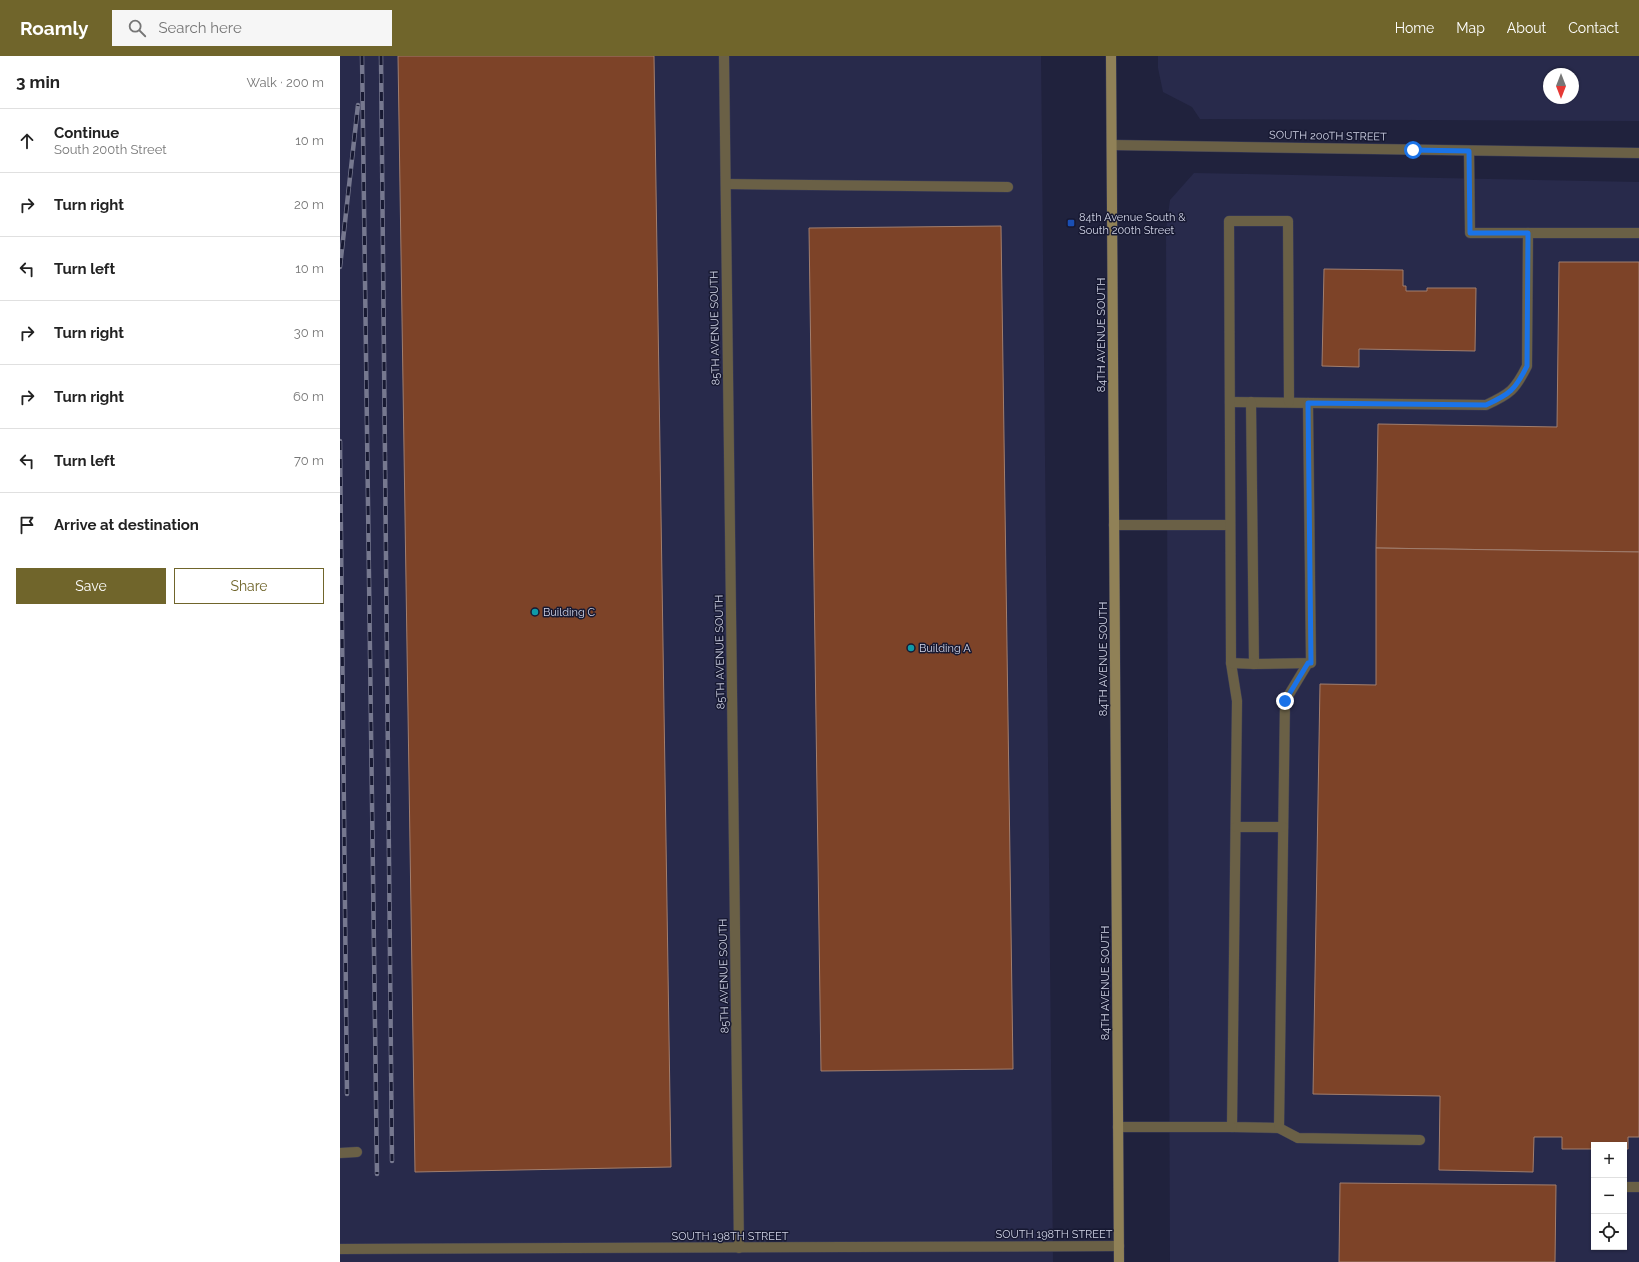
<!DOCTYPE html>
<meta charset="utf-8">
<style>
body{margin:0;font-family:Raleway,sans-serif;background:#f6f6f6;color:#222}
.controls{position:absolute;right:12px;bottom:12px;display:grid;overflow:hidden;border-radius:0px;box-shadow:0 1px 3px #0004}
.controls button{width:36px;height:36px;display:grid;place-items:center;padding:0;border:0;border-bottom:1px solid #e0e0e0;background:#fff;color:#222;font:20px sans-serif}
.compass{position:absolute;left:1203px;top:12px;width:36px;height:36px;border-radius:50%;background:#fff;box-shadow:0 1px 3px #0004;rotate:180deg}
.stop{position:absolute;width:12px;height:12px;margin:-9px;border:3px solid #1a73e8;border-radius:50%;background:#fff}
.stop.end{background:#1a73e8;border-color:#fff;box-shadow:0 1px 4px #0008}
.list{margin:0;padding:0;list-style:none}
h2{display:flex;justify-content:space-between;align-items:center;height:52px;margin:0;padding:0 16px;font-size:17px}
h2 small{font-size:13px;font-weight:400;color:#767676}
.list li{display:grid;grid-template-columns:26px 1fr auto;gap:12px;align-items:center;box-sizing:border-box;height:64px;padding:0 16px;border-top:1px solid #e0e0e0}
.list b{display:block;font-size:15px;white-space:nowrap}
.list p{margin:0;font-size:13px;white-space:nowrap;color:#767676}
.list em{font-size:13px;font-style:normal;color:#767676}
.actions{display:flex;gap:8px;padding:12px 16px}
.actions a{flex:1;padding:9px 0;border:1px solid #70652b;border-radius:0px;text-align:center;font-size:14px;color:#70652b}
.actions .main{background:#70652b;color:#fff}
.icon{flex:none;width:22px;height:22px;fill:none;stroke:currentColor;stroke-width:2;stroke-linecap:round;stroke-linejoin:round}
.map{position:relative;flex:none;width:1299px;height:1206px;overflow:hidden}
header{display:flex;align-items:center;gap:24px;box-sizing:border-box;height:56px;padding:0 20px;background:#70652b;color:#fff}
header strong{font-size:19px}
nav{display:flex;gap:22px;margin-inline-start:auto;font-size:14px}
.search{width:280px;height:36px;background:#f6f6f6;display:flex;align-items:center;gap:10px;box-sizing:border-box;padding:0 14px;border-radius:0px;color:#767676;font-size:15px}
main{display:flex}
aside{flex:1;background:#fff}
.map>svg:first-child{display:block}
.built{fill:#282a4b;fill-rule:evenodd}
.building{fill:#7d4328;stroke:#a17e6e}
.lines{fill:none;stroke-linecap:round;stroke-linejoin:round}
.service-casing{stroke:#3c3e58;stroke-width:11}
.minor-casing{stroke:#3c3e58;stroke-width:11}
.secondary-casing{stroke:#3c3e58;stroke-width:11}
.service{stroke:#6a6046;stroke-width:10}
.minor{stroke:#6a6046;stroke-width:10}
.secondary{stroke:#908157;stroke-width:10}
.rail-casing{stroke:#76788f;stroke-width:4.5}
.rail{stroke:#171932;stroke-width:3;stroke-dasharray:9;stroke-linecap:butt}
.route{stroke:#1a73e8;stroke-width:5}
.transit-dot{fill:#1a4fb4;stroke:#171932;stroke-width:1.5}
.culture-dot{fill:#0f9aa8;stroke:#171932;stroke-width:1.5}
.labels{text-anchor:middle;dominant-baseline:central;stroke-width:3;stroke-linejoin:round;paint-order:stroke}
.street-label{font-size:11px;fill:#d0d3e5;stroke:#171932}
.poi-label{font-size:11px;fill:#d0d3e5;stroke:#171932;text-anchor:start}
</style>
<header>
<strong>Roamly</strong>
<div class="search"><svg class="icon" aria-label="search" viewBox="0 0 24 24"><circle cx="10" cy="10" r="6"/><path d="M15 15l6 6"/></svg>Search here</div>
<nav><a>Home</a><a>Map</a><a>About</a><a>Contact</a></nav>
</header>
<main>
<aside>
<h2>3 min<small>Walk · 200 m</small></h2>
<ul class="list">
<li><svg class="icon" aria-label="ahead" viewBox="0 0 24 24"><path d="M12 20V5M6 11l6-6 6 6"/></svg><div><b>Continue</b><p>South 200th Street</p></div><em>10 m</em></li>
<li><svg class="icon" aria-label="right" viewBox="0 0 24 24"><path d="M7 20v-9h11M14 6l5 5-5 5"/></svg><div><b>Turn right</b></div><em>20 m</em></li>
<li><svg class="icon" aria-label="left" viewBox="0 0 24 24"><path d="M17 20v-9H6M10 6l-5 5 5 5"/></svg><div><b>Turn left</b></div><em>10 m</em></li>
<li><svg class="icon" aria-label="right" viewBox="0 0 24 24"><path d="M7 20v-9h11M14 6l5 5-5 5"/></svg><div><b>Turn right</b></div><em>30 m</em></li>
<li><svg class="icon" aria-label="right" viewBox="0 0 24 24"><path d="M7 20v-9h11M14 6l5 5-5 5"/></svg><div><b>Turn right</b></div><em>60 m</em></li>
<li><svg class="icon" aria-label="left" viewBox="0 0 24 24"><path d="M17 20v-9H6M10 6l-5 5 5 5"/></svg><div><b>Turn left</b></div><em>70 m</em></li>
<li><svg class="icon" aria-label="arrive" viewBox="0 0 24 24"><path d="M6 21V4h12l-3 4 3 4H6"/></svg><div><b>Arrive at destination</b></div></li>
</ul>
<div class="actions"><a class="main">Save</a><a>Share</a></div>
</aside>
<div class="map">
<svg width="1299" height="1206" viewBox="0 0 1299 1206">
<rect width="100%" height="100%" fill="#20223d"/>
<!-- built -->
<g class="built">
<polygon points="0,0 701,0 713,1206 0,1206"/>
<path d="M 818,0 L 1299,0 L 1299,65 L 860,63 L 852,51 L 823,36 L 818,12 ZM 1209,18 L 1233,18 L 1233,42 L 1209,42 Z"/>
<path d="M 854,117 L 1299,126 L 1299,1206 L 830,1206 L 826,174 L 830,144 ZM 1254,1089 L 1284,1089 L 1284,1191 L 1254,1191 Z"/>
</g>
<!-- building -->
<g class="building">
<polygon points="58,0 314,0 331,1111 75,1116"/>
<polygon points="661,170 673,1013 481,1015 469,172"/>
<polygon points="1219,206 1299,206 1299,496 1036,492 1038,368 1217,371"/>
<polygon points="984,213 1063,214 1063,230 1066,230 1066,235 1087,235 1087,232 1136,232 1135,295 1019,293 1019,311 982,310"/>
<polygon points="1036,492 1299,496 1299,1081 1288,1081 1288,1093 1284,1093 1284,1089 1254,1089 1254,1093 1222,1093 1222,1081 1194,1081 1193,1116 1099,1114 1100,1040 973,1038 980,628 1036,629"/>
<polygon points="1000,1127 1216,1129 1215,1206 999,1206"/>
</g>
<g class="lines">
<defs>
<g id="service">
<polyline points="1129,95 1130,177 1299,177"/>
<polyline points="386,128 668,131"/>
<path d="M 890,346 L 1146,349 C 1170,338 1175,334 1187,310 L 1188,177"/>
<polyline points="911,346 914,608 971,607 968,347"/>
<polyline points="774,469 890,469"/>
<polyline points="891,607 897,645 892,1071 939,1072 945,645 968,607"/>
<polyline points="914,608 891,607 889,165 948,165 949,346"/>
<polyline points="896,771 943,771"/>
<polyline points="778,1071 892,1071"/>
<polyline points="939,1072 958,1082 1080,1084"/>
<polyline points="0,1097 17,1096"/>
<polyline points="1284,1131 1299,1131"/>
</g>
<g id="minor">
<polyline points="384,0 399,1192"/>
<polyline points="772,89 1299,97"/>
<polyline points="0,1193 779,1190"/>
</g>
<polyline id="secondary" points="771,0 779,1206"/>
</defs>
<!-- service casing -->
<use href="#service" class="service-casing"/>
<!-- minor casing -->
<use href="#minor" class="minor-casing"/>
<!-- secondary casing -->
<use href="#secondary" class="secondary-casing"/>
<!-- service -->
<use href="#service" class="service"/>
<!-- minor -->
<use href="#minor" class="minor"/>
<!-- secondary -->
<use href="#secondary" class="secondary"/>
<defs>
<g id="rail">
<polyline points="22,0 37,1118"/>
<polyline points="41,0 52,1105"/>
<polyline points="0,211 18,49"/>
<polyline points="0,385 7,1038"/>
</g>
</defs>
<!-- rail casing -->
<use href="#rail" class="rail-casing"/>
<!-- rail -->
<use href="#rail" class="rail"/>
</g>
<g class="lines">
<!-- route -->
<path class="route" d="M 945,645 L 968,607 L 971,607 L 968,347 L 1146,349 C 1170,338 1175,334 1187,310 L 1188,177 L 1130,177 L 1129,95 L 1073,94"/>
</g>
<!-- markers -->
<rect class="transit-dot" x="727" y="163" width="8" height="8" rx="2"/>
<g class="culture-dot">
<circle cx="195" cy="556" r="4"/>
<circle cx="571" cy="592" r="4"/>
</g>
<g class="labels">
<!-- street labels -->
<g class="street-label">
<text transform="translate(988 80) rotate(1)">SOUTH 200TH STREET</text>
<text transform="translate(375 272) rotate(-91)">85TH AVENUE SOUTH</text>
<text transform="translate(761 279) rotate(-90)">84TH AVENUE SOUTH</text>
<text transform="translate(380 596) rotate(-91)">85TH AVENUE SOUTH</text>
<text transform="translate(763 603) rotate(-90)">84TH AVENUE SOUTH</text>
<text transform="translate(384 920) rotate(-91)">85TH AVENUE SOUTH</text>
<text transform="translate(765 927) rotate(-90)">84TH AVENUE SOUTH</text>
<text x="714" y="1178">SOUTH 198TH STREET</text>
<text x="390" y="1180">SOUTH 198TH STREET</text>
</g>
<!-- poi labels -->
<g class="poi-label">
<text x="739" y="161">84th Avenue South &amp;<tspan x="739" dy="13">South 200th Street</tspan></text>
<text x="203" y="556">Building C</text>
<text x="579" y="592">Building A</text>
</g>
</g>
</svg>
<div class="controls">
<button>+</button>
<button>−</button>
<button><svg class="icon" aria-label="locate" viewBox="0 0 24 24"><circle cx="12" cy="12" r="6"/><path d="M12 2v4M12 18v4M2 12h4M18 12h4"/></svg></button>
</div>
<svg class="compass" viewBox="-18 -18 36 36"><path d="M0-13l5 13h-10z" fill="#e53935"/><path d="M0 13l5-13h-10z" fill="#767676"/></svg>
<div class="stop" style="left:1073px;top:94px"></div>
<div class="stop end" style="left:945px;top:645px"></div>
</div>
</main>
